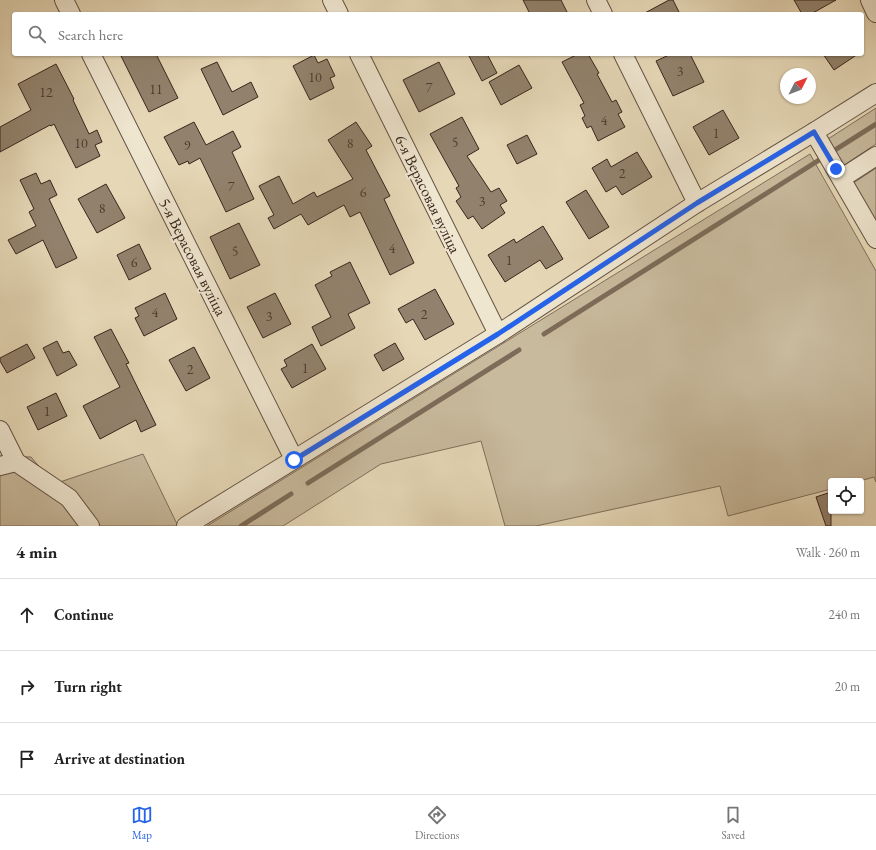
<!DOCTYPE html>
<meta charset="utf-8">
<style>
body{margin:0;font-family:"EB Garamond",serif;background:#f6f6f6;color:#222}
.controls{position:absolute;right:12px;bottom:12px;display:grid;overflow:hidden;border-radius:4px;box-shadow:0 1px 3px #0004}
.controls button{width:36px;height:36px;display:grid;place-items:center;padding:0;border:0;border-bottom:1px solid #e0e0e0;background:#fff;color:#222;font:20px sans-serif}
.compass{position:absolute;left:780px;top:68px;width:36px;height:36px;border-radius:50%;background:#fff;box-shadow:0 1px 3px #0004;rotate:48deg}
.stop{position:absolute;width:12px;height:12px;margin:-9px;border:3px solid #2563eb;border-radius:50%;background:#fff}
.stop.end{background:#2563eb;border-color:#fff;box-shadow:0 1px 4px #0008}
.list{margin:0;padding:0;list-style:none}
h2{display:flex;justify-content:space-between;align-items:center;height:52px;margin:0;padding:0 16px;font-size:17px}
h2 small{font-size:13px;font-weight:400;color:#767676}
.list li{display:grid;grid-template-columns:26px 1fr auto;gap:12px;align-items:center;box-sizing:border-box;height:72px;padding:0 16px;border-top:1px solid #e0e0e0}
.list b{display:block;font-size:15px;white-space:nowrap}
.list em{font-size:13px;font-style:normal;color:#767676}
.icon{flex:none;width:22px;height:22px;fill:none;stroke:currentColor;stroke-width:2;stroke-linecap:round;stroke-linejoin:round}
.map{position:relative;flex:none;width:876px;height:526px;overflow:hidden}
.search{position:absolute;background:#fff;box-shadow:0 1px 3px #0004;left:12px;right:12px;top:12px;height:44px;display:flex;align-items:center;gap:10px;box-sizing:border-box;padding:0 14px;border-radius:4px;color:#767676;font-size:15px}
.sheet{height:268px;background:#fff}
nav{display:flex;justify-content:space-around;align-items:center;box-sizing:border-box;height:56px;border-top:1px solid #e0e0e0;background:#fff;font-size:11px;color:#767676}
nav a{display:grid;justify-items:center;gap:2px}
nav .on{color:#2563eb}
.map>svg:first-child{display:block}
.green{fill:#c8ba9d;stroke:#80705c}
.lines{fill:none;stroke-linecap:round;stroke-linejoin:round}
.stream{stroke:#7d6c59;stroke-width:5}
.building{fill:#92826d;stroke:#38251c}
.minor-casing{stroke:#645243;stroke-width:20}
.minor{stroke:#efe6d0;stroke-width:18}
.route{stroke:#2563eb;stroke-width:5}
.labels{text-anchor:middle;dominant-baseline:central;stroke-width:4;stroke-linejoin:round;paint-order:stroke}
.number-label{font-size:14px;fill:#4e3c30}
.street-label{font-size:16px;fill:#38251c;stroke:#efe6d0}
</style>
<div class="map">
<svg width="876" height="526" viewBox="0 0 876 526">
<rect width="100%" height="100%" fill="#e6d8b7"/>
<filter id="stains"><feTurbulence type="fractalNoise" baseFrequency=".005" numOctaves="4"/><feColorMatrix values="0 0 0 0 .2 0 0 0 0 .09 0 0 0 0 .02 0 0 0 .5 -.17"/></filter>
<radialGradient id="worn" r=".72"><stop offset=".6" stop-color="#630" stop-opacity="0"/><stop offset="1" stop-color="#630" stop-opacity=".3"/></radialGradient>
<!-- green -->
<g class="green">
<polygon points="876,108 876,144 843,166 828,139"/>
<polygon points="810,154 876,271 876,482 874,477 860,481 831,481 831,489 728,516 720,486 536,526 505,526 481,441 381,464 283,526 207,526"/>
<polygon points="876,168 876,225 852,184"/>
<polygon points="143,454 178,526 0,526 0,456 31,457 54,484"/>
</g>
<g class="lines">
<!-- stream -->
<g class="stream">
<polyline points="544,334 876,124"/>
<polyline points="308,483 519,350"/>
<polyline points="241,526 291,494"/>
</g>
</g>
<!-- building -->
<g class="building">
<polygon points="523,0 561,0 568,14 530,14"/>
<polygon points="669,0 673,0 680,14 643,14"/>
<polygon points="794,0 836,0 811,14 802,14"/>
<polygon points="120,54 156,54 178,98 149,112"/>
<polygon points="468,54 487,54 497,73 482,81"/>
<polygon points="578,54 588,54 599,73 597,74 612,102 616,100 622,112 618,114 625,127 598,141 591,126 587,128 582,118 585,116 580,105 584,103 562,62"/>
<polygon points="671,54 690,54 704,82 673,96 656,61"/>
<polygon points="823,54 858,54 834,70"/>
<polygon points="314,55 318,63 327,59 335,76 330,78 334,88 310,100 293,66"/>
<polygon points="217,62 232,92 251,82 258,97 223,115 201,69"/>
<polygon points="439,62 455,94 419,112 403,80"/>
<polygon points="56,64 74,99 73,100 89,134 97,130 102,142 95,145 100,156 76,168 54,124 51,126 50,125 0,152 0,127 31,110 18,84"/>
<polygon points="519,65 532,88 501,105 489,82"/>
<polygon points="723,110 739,138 709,155 693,127"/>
<polygon points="462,117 479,149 467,156 491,192 499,188 507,201 500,205 505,213 482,229 473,216 468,219 456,201 461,197 456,188 459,186 430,134"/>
<polygon points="194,122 206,145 233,131 241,147 232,152 254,199 226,212 200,158 189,164 188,161 179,165 164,137"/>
<polygon points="356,122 372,146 366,150 390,196 384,199 414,263 390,275 360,212 350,217 344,205 308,225 301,214 274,229 268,218 274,215 259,186 279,176 293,204 314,192 317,197 353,179 328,140"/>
<polygon points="527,135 537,154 517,164 507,145"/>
<polygon points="637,152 652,177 622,195 616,186 606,192 592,168 607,159 611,167"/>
<polygon points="36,173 41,184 50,180 57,195 49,199 77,258 56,268 43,240 16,254 8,240 36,226 29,212 34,209 20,180"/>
<polygon points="106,184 125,218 97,233 78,199"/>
<polygon points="586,190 609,227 589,239 566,202"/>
<polygon points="239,223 260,265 230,279 210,237"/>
<polygon points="543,226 563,259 546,269 540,260 505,282 488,255 514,239 516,243"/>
<polygon points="139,244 151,269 129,280 117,255"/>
<polygon points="350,262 370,303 348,314 355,328 321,346 312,327 331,317 315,285 332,276 330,272"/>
<polygon points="435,289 454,324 425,340 413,319 406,323 398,309"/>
<polygon points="165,293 177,319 144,336 135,318 139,316 135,308"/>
<polygon points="275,293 291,324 263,338 247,307"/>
<polygon points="111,329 129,363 126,364 156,425 141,432 136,420 100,439 83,406 120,387 94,337"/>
<polygon points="57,341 63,353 69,351 77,365 57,376 43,348"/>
<polygon points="395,343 404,359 383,371 374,355"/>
<polygon points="27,344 35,358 7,373 0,361 0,358"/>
<polygon points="312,344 326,369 292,388 281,369 287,366 284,360"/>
<polygon points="194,347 210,378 186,391 169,360"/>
<polygon points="56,393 67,416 38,430 27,407"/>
<polygon points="831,492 831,526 826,526 816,497"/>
</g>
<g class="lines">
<defs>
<g id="minor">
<polyline points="64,0 71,14"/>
<polyline points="332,0 339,14"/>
<polyline points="596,0 603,14"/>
<polyline points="870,0 876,13"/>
<polyline points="91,54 294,459"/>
<polyline points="359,54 498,334"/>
<polyline points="623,54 697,203"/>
<polyline points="814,132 876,239"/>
<polyline points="842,178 876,156"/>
<polyline points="0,430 16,462"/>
<polyline points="0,466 16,462 69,498 90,526"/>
<polyline points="186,526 498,334 697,203 814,132 876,93"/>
</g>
</defs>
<!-- minor casing -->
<use href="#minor" class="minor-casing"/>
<!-- minor -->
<use href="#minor" class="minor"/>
</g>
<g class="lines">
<!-- route -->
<polyline class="route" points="294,460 498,334 697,203 814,132 836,169"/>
</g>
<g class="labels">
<!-- number labels -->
<g class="number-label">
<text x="680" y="71">3</text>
<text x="315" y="77">10</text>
<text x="429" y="87">7</text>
<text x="156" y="89">11</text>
<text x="46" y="92">12</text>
<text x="604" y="120">4</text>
<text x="716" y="133">1</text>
<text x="455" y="142">5</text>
<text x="81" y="143">10</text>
<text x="350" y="143">8</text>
<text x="187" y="145">9</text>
<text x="622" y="173">2</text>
<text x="231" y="186">7</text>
<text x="363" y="192">6</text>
<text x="482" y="201">3</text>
<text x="102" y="208">8</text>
<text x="392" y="248">4</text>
<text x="235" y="251">5</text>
<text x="509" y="260">1</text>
<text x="134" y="262">6</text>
<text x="155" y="312">4</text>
<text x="424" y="314">2</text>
<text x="269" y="316">3</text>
<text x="305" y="368">1</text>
<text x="190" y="369">2</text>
<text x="47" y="411">1</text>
</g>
<!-- street labels -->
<g class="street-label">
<text transform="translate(428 194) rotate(64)">6-я Верасовая вуліца</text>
<text transform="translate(193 257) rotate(63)">5-я Верасовая вуліца</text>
</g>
</g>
<rect width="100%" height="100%" filter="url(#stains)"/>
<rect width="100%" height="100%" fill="url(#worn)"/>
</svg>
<div class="controls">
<button><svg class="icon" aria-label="locate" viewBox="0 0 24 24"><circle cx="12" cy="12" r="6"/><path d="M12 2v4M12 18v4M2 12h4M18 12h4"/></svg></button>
</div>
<svg class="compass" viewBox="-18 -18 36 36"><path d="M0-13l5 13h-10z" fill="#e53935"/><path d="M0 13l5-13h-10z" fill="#767676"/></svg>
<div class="stop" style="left:294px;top:460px"></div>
<div class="stop end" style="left:836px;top:169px"></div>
<div class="search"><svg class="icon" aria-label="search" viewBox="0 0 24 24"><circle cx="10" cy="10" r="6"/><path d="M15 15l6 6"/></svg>Search here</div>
</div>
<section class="sheet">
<h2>4 min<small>Walk · 260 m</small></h2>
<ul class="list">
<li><svg class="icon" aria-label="ahead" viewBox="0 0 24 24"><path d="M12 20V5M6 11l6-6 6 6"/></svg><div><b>Continue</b></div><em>240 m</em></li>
<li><svg class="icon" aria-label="right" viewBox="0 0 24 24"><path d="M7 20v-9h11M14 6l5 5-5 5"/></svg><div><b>Turn right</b></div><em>20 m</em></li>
<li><svg class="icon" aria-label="arrive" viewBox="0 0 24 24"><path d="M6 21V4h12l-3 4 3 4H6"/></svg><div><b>Arrive at destination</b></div></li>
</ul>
</section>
<nav>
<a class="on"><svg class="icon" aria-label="map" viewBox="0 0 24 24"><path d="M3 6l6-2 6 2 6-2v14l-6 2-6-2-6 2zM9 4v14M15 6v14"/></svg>Map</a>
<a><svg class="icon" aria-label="directions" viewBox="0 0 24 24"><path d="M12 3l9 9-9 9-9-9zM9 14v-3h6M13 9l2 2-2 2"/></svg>Directions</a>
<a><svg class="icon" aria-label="saved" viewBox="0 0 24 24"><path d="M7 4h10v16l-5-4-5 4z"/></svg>Saved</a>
</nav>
